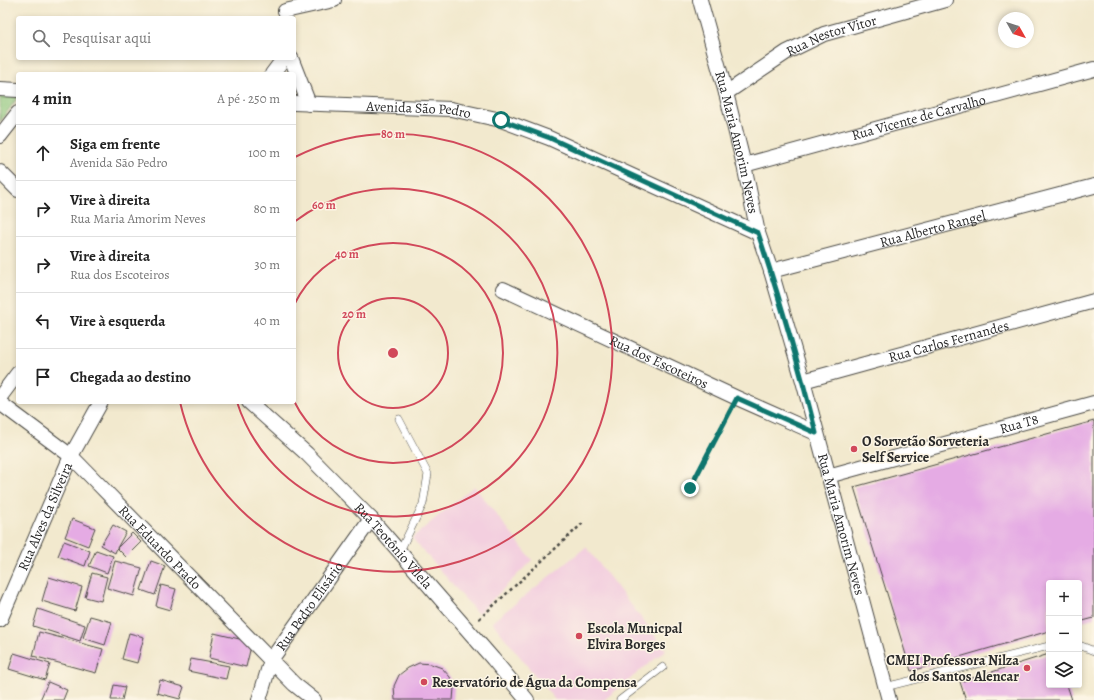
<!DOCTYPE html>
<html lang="pt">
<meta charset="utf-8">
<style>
body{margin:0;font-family:Alegreya,serif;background:#f6f6f6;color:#222}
.controls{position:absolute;right:12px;bottom:12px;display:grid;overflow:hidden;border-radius:4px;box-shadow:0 2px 6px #0003}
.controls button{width:36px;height:36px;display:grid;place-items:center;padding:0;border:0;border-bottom:1px solid #e0e0e0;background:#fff;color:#222;font:20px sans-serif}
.compass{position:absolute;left:998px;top:12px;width:36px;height:36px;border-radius:50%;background:#fff;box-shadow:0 2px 6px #0003;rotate:129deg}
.stop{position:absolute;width:12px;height:12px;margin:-9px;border:3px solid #0f766e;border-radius:50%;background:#fff}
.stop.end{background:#0f766e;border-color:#fff;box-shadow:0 1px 4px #0008}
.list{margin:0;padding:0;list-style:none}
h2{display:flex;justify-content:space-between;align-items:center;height:52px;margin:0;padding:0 16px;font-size:17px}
h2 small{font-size:13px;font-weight:400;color:#767676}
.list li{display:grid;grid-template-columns:26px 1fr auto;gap:12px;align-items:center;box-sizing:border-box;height:56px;padding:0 16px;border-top:1px solid #e0e0e0}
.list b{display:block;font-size:15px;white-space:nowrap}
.list p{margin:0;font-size:13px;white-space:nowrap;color:#767676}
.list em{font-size:13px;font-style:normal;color:#767676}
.icon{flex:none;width:22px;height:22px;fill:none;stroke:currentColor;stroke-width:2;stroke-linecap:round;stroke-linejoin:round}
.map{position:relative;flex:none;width:1094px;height:700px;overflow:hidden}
.search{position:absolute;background:#fff;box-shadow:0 2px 6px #0003;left:16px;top:16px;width:280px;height:44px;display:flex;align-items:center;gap:10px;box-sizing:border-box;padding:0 14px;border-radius:4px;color:#767676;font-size:15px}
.panel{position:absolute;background:#fff;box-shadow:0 2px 6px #0003;left:16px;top:72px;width:280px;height:332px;border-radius:4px}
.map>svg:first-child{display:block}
.built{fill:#f3cfdf}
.green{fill:#89c479;stroke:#5a7852}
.building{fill:#e5abe4}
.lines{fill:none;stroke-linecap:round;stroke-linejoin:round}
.service-casing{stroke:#494843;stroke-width:8}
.minor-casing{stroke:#494843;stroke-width:16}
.path{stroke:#494843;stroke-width:2.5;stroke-dasharray:3 3;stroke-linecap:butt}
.service{stroke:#fff;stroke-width:7}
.minor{stroke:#fff;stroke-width:14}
.route{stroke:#0f766e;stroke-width:5}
.ring{fill:none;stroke:#d1495b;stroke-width:2}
.poi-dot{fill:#d1495b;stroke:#fcf5e5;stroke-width:1.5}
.labels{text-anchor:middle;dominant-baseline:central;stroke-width:3;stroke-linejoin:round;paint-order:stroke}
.street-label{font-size:14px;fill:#2b2b2b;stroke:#fcf5e5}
.poi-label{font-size:14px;font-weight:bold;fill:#2b2b2b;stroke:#fcf5e5;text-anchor:start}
.centre{fill:#d1495b;stroke:#fcf5e5;stroke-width:2}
.ring-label{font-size:12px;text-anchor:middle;font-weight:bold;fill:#d1495b;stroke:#fcf5e5;stroke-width:3;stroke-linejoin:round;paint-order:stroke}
</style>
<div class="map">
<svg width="1094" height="700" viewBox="0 0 1094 700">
<rect width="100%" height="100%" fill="#fcf5e5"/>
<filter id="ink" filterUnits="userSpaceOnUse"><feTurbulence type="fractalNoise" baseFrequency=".025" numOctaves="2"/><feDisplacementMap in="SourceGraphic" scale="8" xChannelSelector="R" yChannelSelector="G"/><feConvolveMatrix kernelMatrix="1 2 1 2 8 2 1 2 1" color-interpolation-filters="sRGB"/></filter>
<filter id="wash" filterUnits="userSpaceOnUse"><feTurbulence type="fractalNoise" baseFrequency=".012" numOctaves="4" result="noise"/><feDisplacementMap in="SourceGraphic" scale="16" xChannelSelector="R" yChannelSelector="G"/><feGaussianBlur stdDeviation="0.9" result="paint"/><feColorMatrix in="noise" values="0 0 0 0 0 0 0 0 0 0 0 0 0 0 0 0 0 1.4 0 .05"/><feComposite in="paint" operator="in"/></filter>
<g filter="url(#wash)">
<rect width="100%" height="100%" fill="#f2e9ce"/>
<!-- built -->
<g class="built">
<polygon points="474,486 532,560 478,614 412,538"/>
<polygon points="586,547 666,650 604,700 555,700 492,622"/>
</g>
<!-- green -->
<polygon class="green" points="0,94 18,97 0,122"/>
<g id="blocks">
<!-- building -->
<g class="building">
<polygon points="1094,421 1094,618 1079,622 1079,583 1049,583 1049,631 911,671 854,487"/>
<polygon points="72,519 95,528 88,546 65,537"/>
<polygon points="113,525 126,532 117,548 132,533 141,542 126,557 117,548 115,553 101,545"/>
<polygon points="64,541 90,551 85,566 58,556"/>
<polygon points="96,550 113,556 107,573 89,566"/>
<polygon points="115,561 142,568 134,596 107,588"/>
<polygon points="151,561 165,566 155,595 141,590"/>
<polygon points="92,573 107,577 101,601 85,597"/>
<polygon points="49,577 82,587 75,611 42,601"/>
<polygon points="161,585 176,589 170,610 156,606"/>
<polygon points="38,609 85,625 80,641 33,626"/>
<polygon points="90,616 112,622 105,645 83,638"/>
<polygon points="39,632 103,649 96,673 33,656"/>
<polygon points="129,633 144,637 137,663 122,659"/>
<polygon points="214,633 252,642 246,667 209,658"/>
<polygon points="14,653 50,664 45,680 9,669"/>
<polygon points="1049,654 1049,685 1067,685 1072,700 966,700 960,682"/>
<polygon points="191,659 229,666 226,679 188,671"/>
<polygon points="419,663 431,664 442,668 450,677 454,688 453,700 395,700 394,686 399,675 408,668"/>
<polygon points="160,680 184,687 180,699 157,693"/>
<polygon points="48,682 67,690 63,700 40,700"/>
<polygon points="114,685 125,687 122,700 111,700"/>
</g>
</g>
</g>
<g filter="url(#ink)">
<use href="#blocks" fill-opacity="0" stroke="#494843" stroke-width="1"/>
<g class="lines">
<defs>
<g id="service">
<polyline points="399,419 428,474 423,504 400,551"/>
<polyline points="1079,645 1094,651"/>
<polyline points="885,687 1049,646"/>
<polyline points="620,700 663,667"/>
</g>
<g id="minor">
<path id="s1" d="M 700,0 L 726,93 L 744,165 L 758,233 L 771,271 L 803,381 L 889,700"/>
<polyline points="285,11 334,0"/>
<polyline points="291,58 309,104"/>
<polyline points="272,74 284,58"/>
<polyline points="0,89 18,90"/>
<path id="s2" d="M 726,93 L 787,52 L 824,34 L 945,0"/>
<path id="s3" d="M 294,103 L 451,109 L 501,120 L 549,138 L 758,233"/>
<polyline points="0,136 18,113"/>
<path id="s4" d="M 744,165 L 1094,69"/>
<polyline points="0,172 18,190"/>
<path id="s5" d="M 771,271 L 1094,186"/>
<path id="s6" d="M 503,289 L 737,398 L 816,433"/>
<path id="s7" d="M 803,381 L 1094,301"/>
<polyline points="0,397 18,373"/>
<path id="s8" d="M 249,402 L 307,454 L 371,519 L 493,659 L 527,700"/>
<path id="s9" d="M 0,403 L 71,456 L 294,684 L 314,700"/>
<path id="s10" d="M 828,476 L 1094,403"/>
<path id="s11" d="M 0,620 L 71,456 L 101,402"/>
<path id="s12" d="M 259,700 L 271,660 L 371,519"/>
</g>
</defs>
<!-- service casing -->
<use href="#service" class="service-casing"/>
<!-- minor casing -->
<use href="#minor" class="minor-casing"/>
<!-- path -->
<g class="path">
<polyline points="690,488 730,411"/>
<polyline points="479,619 583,523"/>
</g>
<!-- service -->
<use href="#service" class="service"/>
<!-- minor -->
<use href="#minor" class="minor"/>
</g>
</g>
<g class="lines" filter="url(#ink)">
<!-- route -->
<path class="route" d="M 501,120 L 550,138 L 758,233 C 780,299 799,366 816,433 L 737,398 L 690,488"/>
</g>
<!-- distance rings -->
<g class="ring">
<circle cx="393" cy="353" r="55"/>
<path d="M294 305A110 110 0 1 1 294 401"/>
<path d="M294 222A164 164 0 1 1 237 402"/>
<path d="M295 157A219 219 0 1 1 180 402"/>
</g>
<!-- markers -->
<g class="poi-dot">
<circle cx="854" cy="449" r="4"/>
<circle cx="579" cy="636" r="4"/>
<circle cx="1027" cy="668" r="4"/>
<circle cx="424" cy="682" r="4"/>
</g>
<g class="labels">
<!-- street labels -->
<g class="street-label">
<text stroke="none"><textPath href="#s2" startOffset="121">Rua Nestor Vitor</textPath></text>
<text stroke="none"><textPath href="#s3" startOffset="125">Avenida São Pedro</textPath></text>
<text stroke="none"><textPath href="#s4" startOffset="181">Rua Vicente de Carvalho</textPath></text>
<text stroke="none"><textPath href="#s1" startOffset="147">Rua Maria Amorim Neves</textPath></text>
<text stroke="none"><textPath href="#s5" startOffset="167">Rua Alberto Rangel</textPath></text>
<text stroke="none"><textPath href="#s7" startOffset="151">Rua Carlos Fernandes</textPath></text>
<text stroke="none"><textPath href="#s6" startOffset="172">Rua dos Escoteiros</textPath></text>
<text stroke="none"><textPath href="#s10" startOffset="198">Rua T8</textPath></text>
<text stroke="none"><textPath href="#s11" startOffset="113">Rua Alves da Silveira</textPath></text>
<text stroke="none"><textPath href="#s1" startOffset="543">Rua Maria Amorim Neves</textPath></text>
<text stroke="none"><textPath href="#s8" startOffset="204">Rua Teotônio Vilela</textPath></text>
<text stroke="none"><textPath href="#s9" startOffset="216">Rua Eduardo Prado</textPath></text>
<text stroke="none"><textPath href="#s12" startOffset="108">Rua Pedro Elisário</textPath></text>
</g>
<!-- poi labels -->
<g class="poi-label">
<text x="862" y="441">O Sorvetão Sorveteria<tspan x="862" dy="16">Self Service</tspan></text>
<text x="587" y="628">Escola Municpal<tspan x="587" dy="16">Elvira Borges</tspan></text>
<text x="1019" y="660" text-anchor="end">CMEI Professora Nilza<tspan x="1019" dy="16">dos Santos Alencar</tspan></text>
<text x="432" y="682">Reservatório de Água da Compensa</text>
</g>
</g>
<circle cx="393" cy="353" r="6" class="centre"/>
<g class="ring-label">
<text x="393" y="138">80 m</text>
<text x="324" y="209">60 m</text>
<text x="347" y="258">40 m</text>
<text x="354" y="318">20 m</text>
</g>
</svg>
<div class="controls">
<button>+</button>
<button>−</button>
<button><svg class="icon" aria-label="layers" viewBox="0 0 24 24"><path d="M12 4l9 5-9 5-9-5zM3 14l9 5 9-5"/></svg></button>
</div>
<svg class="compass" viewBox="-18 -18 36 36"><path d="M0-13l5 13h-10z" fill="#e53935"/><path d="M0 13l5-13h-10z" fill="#767676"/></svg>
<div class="stop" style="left:501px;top:120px"></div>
<div class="stop end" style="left:690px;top:488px"></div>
<div class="search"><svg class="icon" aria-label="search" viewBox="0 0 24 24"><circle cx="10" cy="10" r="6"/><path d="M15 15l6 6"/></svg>Pesquisar aqui</div>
<section class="panel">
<h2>4 min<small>A pé · 250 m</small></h2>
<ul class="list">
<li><svg class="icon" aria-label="ahead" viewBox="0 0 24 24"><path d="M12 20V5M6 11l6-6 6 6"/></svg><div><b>Siga em frente</b><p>Avenida São Pedro</p></div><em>100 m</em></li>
<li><svg class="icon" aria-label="right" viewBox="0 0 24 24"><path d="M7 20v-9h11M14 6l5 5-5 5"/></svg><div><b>Vire à direita</b><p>Rua Maria Amorim Neves</p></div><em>80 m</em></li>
<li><svg class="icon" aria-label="right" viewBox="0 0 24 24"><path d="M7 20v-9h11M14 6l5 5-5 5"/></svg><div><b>Vire à direita</b><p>Rua dos Escoteiros</p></div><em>30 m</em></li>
<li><svg class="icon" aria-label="left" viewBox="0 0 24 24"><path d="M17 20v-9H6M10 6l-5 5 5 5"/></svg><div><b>Vire à esquerda</b></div><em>40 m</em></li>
<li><svg class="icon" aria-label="arrive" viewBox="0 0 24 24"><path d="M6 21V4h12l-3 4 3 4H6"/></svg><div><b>Chegada ao destino</b></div></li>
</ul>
</section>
</div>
